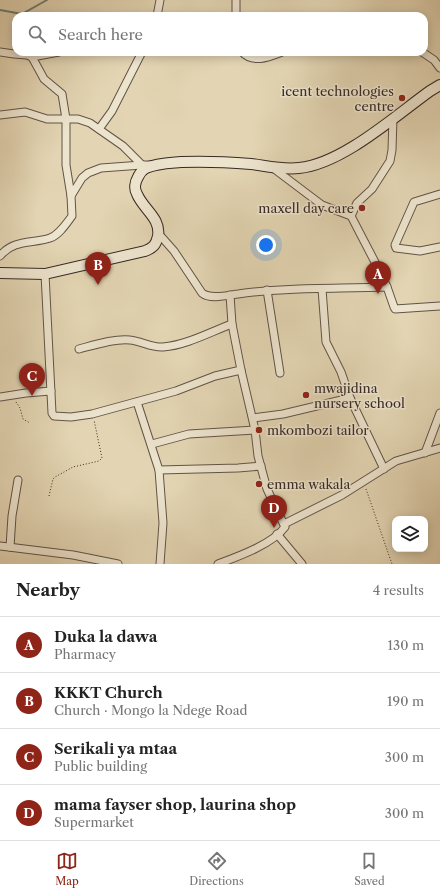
<!DOCTYPE html>
<meta charset="utf-8">
<style>
body{margin:0;font-family:"Libre Caslon Text",serif;background:#f2f2f2;color:#222}
.controls{position:absolute;right:12px;bottom:12px;display:grid;overflow:hidden;border-radius:8px;box-shadow:0 2px 10px #0003}
.controls button{width:36px;height:36px;display:grid;place-items:center;padding:0;border:0;border-bottom:1px solid #e0e0e0;background:#fff;color:#222;font:20px sans-serif}
.you{position:absolute;left:266px;top:245px;width:14px;height:14px;margin:-10px;border:3px solid #fff;border-radius:50%;background:#1a73e8;box-shadow:0 0 0 6px #1a73e833}
.badge{display:grid;place-items:center;width:26px;height:26px;border-radius:50%;background:#8f2418;color:#fff;font-size:13px;font-weight:700}
.pin{position:absolute;translate:-50% -33px;filter:drop-shadow(0 1px 2px #0008)}
.pin::after{content:'';position:absolute;top:21px;width:14px;height:12px;background:inherit;clip-path:polygon(0 0,100% 0,50% 100%)}
.list{margin:0;padding:0;list-style:none}
h2{display:flex;justify-content:space-between;align-items:center;height:52px;margin:0;padding:0 16px;font-size:17px}
h2 small{font-size:13px;font-weight:400;color:#767676}
.list li{display:grid;grid-template-columns:26px 1fr auto;gap:12px;align-items:center;box-sizing:border-box;height:56px;padding:0 16px;border-top:1px solid #e0e0e0}
.list b{display:block;font-size:15px;white-space:nowrap}
.list p{margin:0;font-size:13px;white-space:nowrap;color:#767676}
.list em{font-size:13px;font-style:normal;color:#767676}
.icon{flex:none;width:22px;height:22px;fill:none;stroke:currentColor;stroke-width:2;stroke-linecap:round;stroke-linejoin:round}
.map{position:relative;flex:none;width:440px;height:564px;overflow:hidden}
.search{position:absolute;background:#fff;box-shadow:0 2px 10px #0003;left:12px;right:12px;top:12px;height:44px;display:flex;align-items:center;gap:10px;box-sizing:border-box;padding:0 14px;border-radius:12px;color:#767676;font-size:15px}
.sheet{height:276px;background:#fff}
nav{display:flex;justify-content:space-around;align-items:center;box-sizing:border-box;height:56px;border-top:1px solid #e0e0e0;background:#fff;font-size:11px;color:#767676}
nav a{display:grid;justify-items:center;gap:2px}
nav .on{color:#8f2418}
.map>svg:first-child{display:block}
.lines{fill:none;stroke-linecap:round;stroke-linejoin:round}
.stream{stroke:#707f72;stroke-width:2}
.street-casing{stroke:#615448;stroke-width:9}
.secondary-casing{stroke:#362924;stroke-width:12}
.path{stroke:#362924;stroke-width:1;stroke-dasharray:1 2;stroke-linecap:butt}
.street{stroke:#ede4ce;stroke-width:7}
.secondary{stroke:#ede4ce;stroke-width:10}
.poi-dot{fill:#8f2418;stroke:#ede4ce;stroke-width:1.5}
.labels{text-anchor:middle;dominant-baseline:central;stroke-width:3;stroke-linejoin:round;paint-order:stroke}
.poi-label{font-size:13px;fill:#362924;stroke:#ede4ce;text-anchor:start}
</style>
<div class="map">
<svg width="440" height="564" viewBox="0 0 440 564">
<rect width="100%" height="100%" fill="#e3d5b3"/>
<filter id="stains"><feTurbulence type="fractalNoise" baseFrequency=".005" numOctaves="4"/><feColorMatrix values="0 0 0 0 .2 0 0 0 0 .09 0 0 0 0 .02 0 0 0 .5 -.17"/></filter>
<radialGradient id="worn" r=".72"><stop offset=".6" stop-color="#630" stop-opacity="0"/><stop offset="1" stop-color="#630" stop-opacity=".3"/></radialGradient>
<g class="lines">
<!-- stream -->
<polyline class="stream" points="0,10 22,14 47,0"/>
<defs>
<g id="street">
<polyline points="236,0 236,16"/>
<polyline points="157,16 160,0"/>
<polyline points="0,52 14,54 27,55 32,57 44,79 62,94 66,119 66,165 71,196"/>
<path d="M 242,52 C 253,64 269,57 282,52"/>
<polyline points="422,52 434,60 440,68"/>
<polyline points="32,57 59,52"/>
<polyline points="0,115 25,112 47,119 78,119 90,123 123,146 142,165"/>
<polyline points="99,129 112,111 142,52"/>
<polyline points="273,168 322,205 351,216 377,266 387,287 394,307 395,309 440,306"/>
<polyline points="440,194 414,202 395,245 396,248 420,251 440,247"/>
<polyline points="351,216 357,203 372,189 390,161 392,150 393,118"/>
<path d="M 158,233 L 174,251 L 202,293 C 210,300 229,295 238,294 C 288,287 337,289 387,287"/>
<path d="M 0,256 C 14,239 32,244 50,238 C 59,235 66,224 72,216 L 71,196 L 82,178 L 88,173 L 101,168 L 142,165 L 150,165"/>
<polyline points="45,274 52,413 54,416 71,417 92,414 176,391 215,376 241,370"/>
<polyline points="267,290 280,373"/>
<path d="M 79,349 C 94,345 116,338 130,340 C 141,341 152,348 163,347 C 187,345 210,332 232,324"/>
<polyline points="0,397 26,393 51,391"/>
<polyline points="350,398 384,469"/>
<polyline points="137,402 159,470 163,523 160,564"/>
<polyline points="253,418 283,414 350,398 341,372 326,342 322,289"/>
<polyline points="152,444 189,434 255,430"/>
<polyline points="425,453 440,413"/>
<polyline points="159,470 238,468 261,466"/>
<polyline points="284,524 342,495 396,461 440,448"/>
<polyline points="277,534 302,564"/>
<polyline points="0,546 73,555 118,564"/>
<polyline points="10,547 12,516 18,480"/>
<path d="M 218,564 C 237,557 273,544 285,527 L 267,489 L 258,456 L 255,430 L 241,370 L 232,324 L 230,295"/>
</g>
<path id="secondary" d="M 0,273 L 45,274 L 145,251 C 153,248 156,245 158,236 C 161,218 143,209 137,194 C 134,189 135,182 138,177 C 140,173 142,170 146,168 C 157,163 169,163 181,162 C 205,161 227,162 251,164 C 267,166 283,170 299,168 C 342,164 395,116 430,91 L 440,85"/>
</defs>
<!-- street casing -->
<use href="#street" class="street-casing"/>
<!-- secondary casing -->
<use href="#secondary" class="secondary-casing"/>
<!-- path -->
<g class="path">
<polyline points="16,402 20,408 23,419 30,423"/>
<polyline points="366,489 392,564"/>
<polyline points="49,496 53,479 55,477 73,467 99,461 102,458 94,420"/>
</g>
<!-- street -->
<use href="#street" class="street"/>
<!-- secondary -->
<use href="#secondary" class="secondary"/>
</g>
<!-- markers -->
<g class="poi-dot">
<circle cx="402" cy="98" r="4"/>
<circle cx="362" cy="208" r="4"/>
<circle cx="306" cy="395" r="4"/>
<circle cx="259" cy="430" r="4"/>
<circle cx="259" cy="484" r="4"/>
</g>
<g class="labels">
<!-- poi labels -->
<g class="poi-label">
<text x="394" y="91" text-anchor="end">icent technologies<tspan x="394" dy="15">centre</tspan></text>
<text x="354" y="208" text-anchor="end">maxell day care</text>
<text x="314" y="388">mwajidina<tspan x="314" dy="15">nursery school</tspan></text>
<text x="267" y="430">mkombozi tailor</text>
<text x="267" y="484">emma wakala</text>
</g>
</g>
<rect width="100%" height="100%" filter="url(#stains)"/>
<rect width="100%" height="100%" fill="url(#worn)"/>
</svg>
<div class="controls">
<button><svg class="icon" aria-label="layers" viewBox="0 0 24 24"><path d="M12 4l9 5-9 5-9-5zM3 14l9 5 9-5"/></svg></button>
</div>
<div class="you"></div>
<div class="pin badge" style="left:378px;top:294px">A</div>
<div class="pin badge" style="left:98px;top:285px">B</div>
<div class="pin badge" style="left:32px;top:396px">C</div>
<div class="pin badge" style="left:274px;top:528px">D</div>
<div class="search"><svg class="icon" aria-label="search" viewBox="0 0 24 24"><circle cx="10" cy="10" r="6"/><path d="M15 15l6 6"/></svg>Search here</div>
</div>
<section class="sheet">
<h2>Nearby<small>4 results</small></h2>
<ul class="list">
<li><span class="badge">A</span><div><b>Duka la dawa</b><p>Pharmacy</p></div><em>130 m</em></li>
<li><span class="badge">B</span><div><b>KKKT Church</b><p>Church · Mongo la Ndege Road</p></div><em>190 m</em></li>
<li><span class="badge">C</span><div><b>Serikali ya mtaa</b><p>Public building</p></div><em>300 m</em></li>
<li><span class="badge">D</span><div><b>mama fayser shop, laurina shop</b><p>Supermarket</p></div><em>300 m</em></li>
</ul>
</section>
<nav>
<a class="on"><svg class="icon" aria-label="map" viewBox="0 0 24 24"><path d="M3 6l6-2 6 2 6-2v14l-6 2-6-2-6 2zM9 4v14M15 6v14"/></svg>Map</a>
<a><svg class="icon" aria-label="directions" viewBox="0 0 24 24"><path d="M12 3l9 9-9 9-9-9zM9 14v-3h6M13 9l2 2-2 2"/></svg>Directions</a>
<a><svg class="icon" aria-label="saved" viewBox="0 0 24 24"><path d="M7 4h10v16l-5-4-5 4z"/></svg>Saved</a>
</nav>
